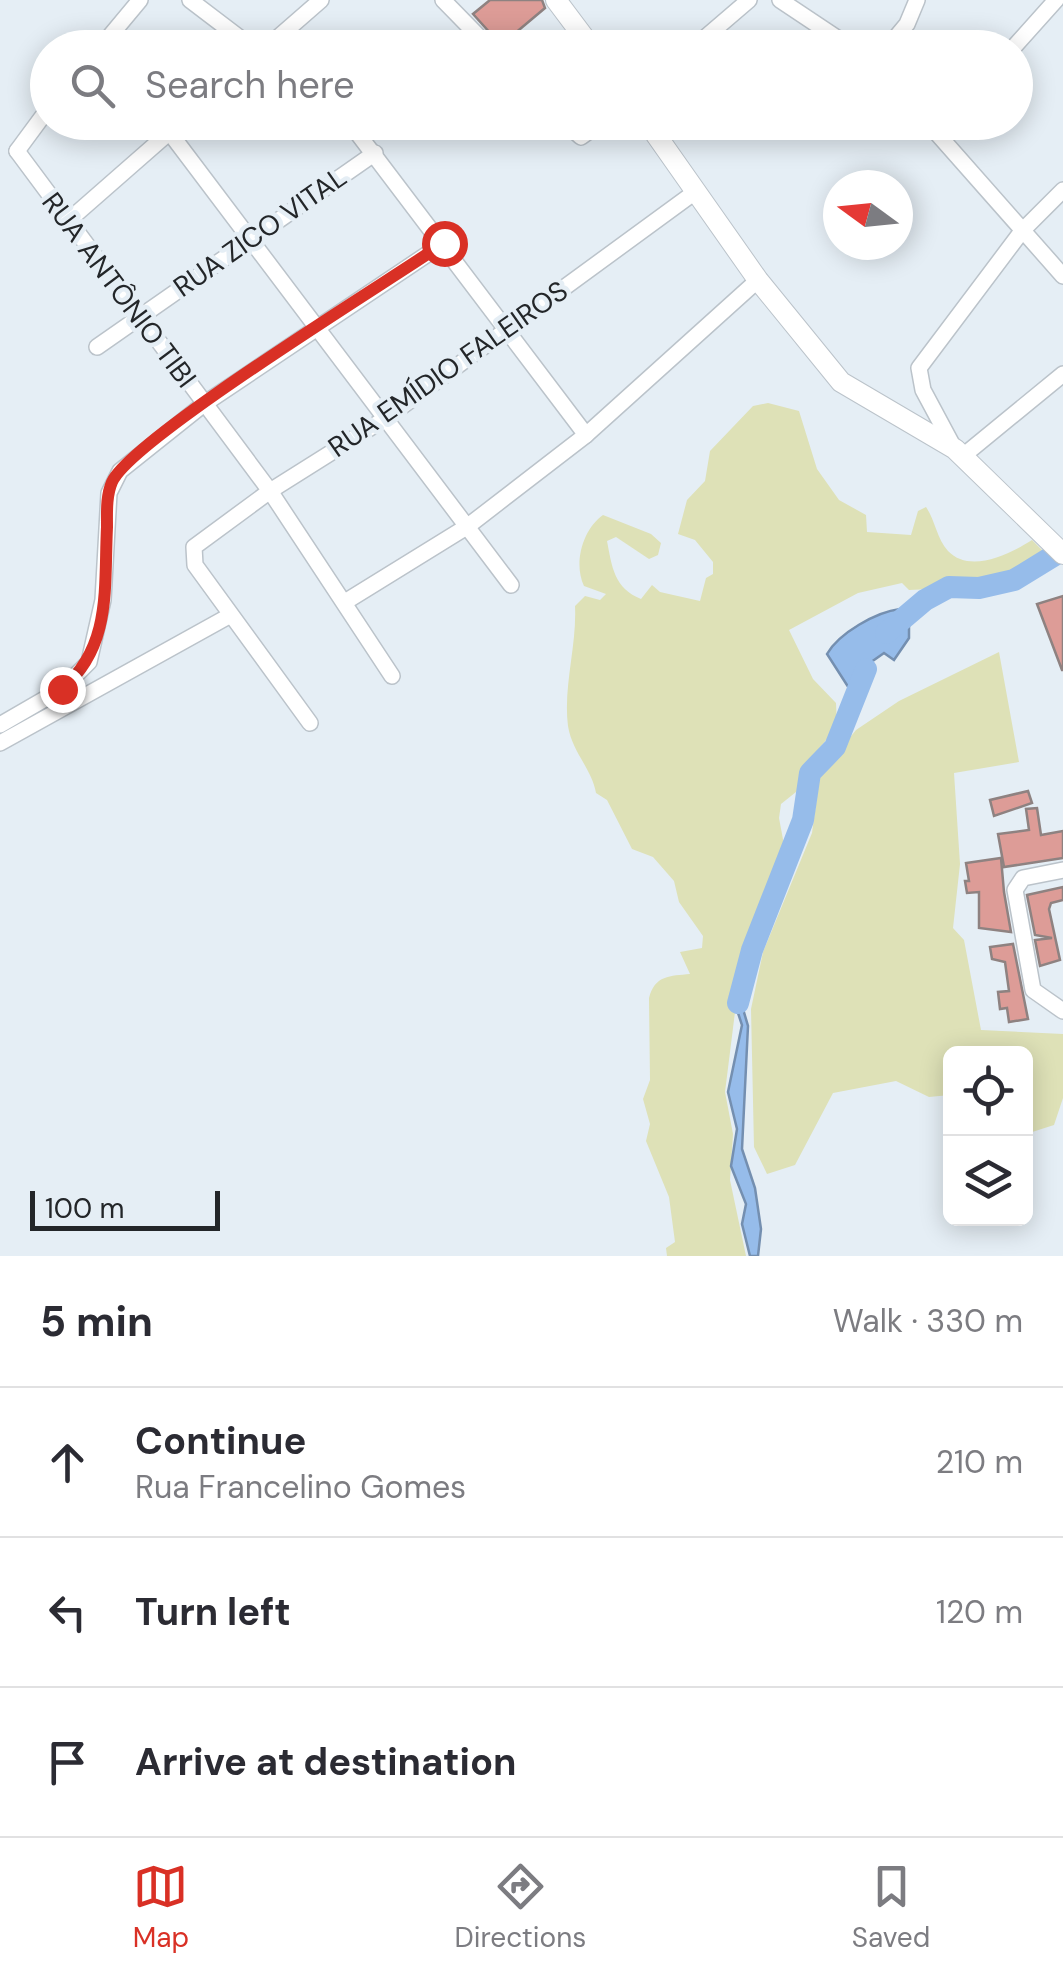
<!DOCTYPE html>
<meta charset="utf-8">
<style>
body{margin:0;font-family:"DM Sans",sans-serif;background:#f2f2f3;color:#2b2b33}
.controls{position:absolute;right:30px;bottom:30px;display:grid;overflow:hidden;border-radius:15px;box-shadow:0 5px 25px #0003}
.controls button{width:90px;height:90px;display:grid;place-items:center;padding:0;border:0;border-bottom:2px solid #e1e1e2;background:#fff;color:#2b2b33;font:50px sans-serif}
.compass{position:absolute;left:823px;top:170px;width:90px;height:90px;border-radius:50%;background:#fff;box-shadow:0 5px 25px #0003;rotate:285deg}
.scale{position:absolute;left:30px;bottom:25px;width:190px;box-sizing:border-box;padding-left:10px;border:5px solid #232629;border-top:0;font-size:28px;line-height:35px;white-space:nowrap;color:#232629;-webkit-text-stroke:8px #e5eef5;paint-order:stroke}
.stop{position:absolute;width:30px;height:30px;margin:-22px;border:8px solid #d93025;border-radius:50%;background:#fff}
.stop.end{background:#d93025;border-color:#fff;box-shadow:0 2px 10px #0008}
.list{margin:0;padding:0;list-style:none}
h2{display:flex;justify-content:space-between;align-items:center;height:130px;margin:0;padding:0 40px;font-size:42px}
h2 small{font-size:32px;font-weight:400;color:#7c7c81}
.list li{display:grid;grid-template-columns:65px 1fr auto;gap:30px;align-items:center;box-sizing:border-box;height:150px;padding:0 40px;border-top:2px solid #e1e1e2}
.list b{display:block;font-size:38px;white-space:nowrap}
.list p{margin:0;font-size:32px;white-space:nowrap;color:#7c7c81}
.list em{font-size:32px;font-style:normal;color:#7c7c81}
.icon{flex:none;width:55px;height:55px;fill:none;stroke:currentColor;stroke-width:2;stroke-linecap:round;stroke-linejoin:round}
.map{position:relative;flex:none;width:1063px;height:1256px;overflow:hidden}
.search{position:absolute;background:#fff;box-shadow:0 5px 25px #0003;left:30px;right:30px;top:30px;height:110px;display:flex;align-items:center;gap:25px;box-sizing:border-box;padding:0 35px;border-radius:55px;color:#7c7c81;font-size:38px}
.sheet{height:580px;background:#fff}
nav{display:flex;justify-content:space-around;align-items:center;box-sizing:border-box;height:140px;border-top:2px solid #e1e1e2;background:#fff;font-size:28px;color:#7c7c81}
nav a{display:grid;justify-items:center;gap:5px}
nav .on{color:#d93025}
.map>svg:first-child{display:block}
.green{fill:#dee1b7}
.water{fill:#96bcea;stroke:#748fb0;stroke-width:2.5}
.lines{fill:none;stroke-linecap:round;stroke-linejoin:round}
.river{stroke:#96bcea;stroke-width:22}
.building{fill:#dd9c97;stroke:#8e8281;stroke-width:2.5}
.minor-casing{stroke:#bbc3ca;stroke-width:18}
.major-casing{stroke:#bbc3ca;stroke-width:22}
.minor{stroke:#fff;stroke-width:15}
.major{stroke:#fff;stroke-width:20}
.route{stroke:#d93025;stroke-width:12}
.labels{text-anchor:middle;dominant-baseline:central;stroke-width:9;stroke-linejoin:round;paint-order:stroke}
.street-label{font-size:28px;fill:#232629;stroke:#e5eef5}
</style>
<div class="map">
<svg width="1063" height="1256" viewBox="0 0 1063 1256">
<rect width="100%" height="100%" fill="#e5eef5"/>
<!-- green -->
<g class="green">
<path d="M 768,403 L 799,411 L 817,469 L 839,500 L 866,515 L 867,532 L 911,535 L 918,511 L 926,507 C 935,520 937,539 948,551 C 970,574 1010,554 1032,540 L 1044,552 C 1015,577 983,575 948,583 C 933,587 925,590 909,590 L 902,583 L 858,593 L 789,630 L 813,679 L 836,703 L 837,727 L 801,770 L 801,788 L 781,804 L 779,818 L 785,850 L 743,948 L 725,1092 L 733,1134 L 730,1180 L 746,1256 L 667,1256 L 666,1248 L 675,1242 L 669,1197 L 646,1141 L 650,1124 L 643,1099 L 650,1080 L 649,998 C 655,975 670,976 690,974 L 680,952 L 702,948 L 703,936 L 679,902 L 674,881 L 653,857 L 632,849 L 607,800 L 596,793 C 592,769 572,752 568,726 C 563,687 577,646 575,606 L 585,596 L 600,600 L 606,594 L 584,586 C 573,563 583,529 603,515 L 651,534 L 661,543 L 658,555 L 649,559 L 616,537 L 607,541 C 612,567 614,588 641,599 L 652,585 L 660,592 L 700,601 L 706,578 L 713,574 L 713,562 L 695,540 L 678,534 L 687,500 L 705,481 L 710,451 L 753,406 Z"/>
<polygon points="999,652 1019,762 954,773 960,864 953,928 964,940 981,1030 1063,1034 1063,1098 1054,1125 1026,1134 1026,1054 950,1054 950,1095 929,1097 896,1081 833,1093 795,1165 767,1174 754,1147 751,1009 763,952 812,833 820,775 856,730 899,701"/>
</g>
<!-- water -->
<g class="water">
<path d="M 900,609 L 909,618 L 909,638 L 894,660 L 884,653 L 867,665 L 864,682 L 854,696 L 827,654 C 839,633 876,612 900,609 Z"/>
<polygon points="747,973 741,1002 748,1026 742,1149 755,1188 761,1229 758,1256 750,1256 742,1224 746,1204 731,1166 737,1129 728,1092 742,1025 735,1004"/>
</g>
<g class="lines">
<!-- river -->
<g class="river">
<polyline points="886,633 925,600 949,587 979,588 1014,580 1063,550"/>
<polyline points="738,1003 752,950 803,820 810,773 835,747 866,669"/>
</g>
</g>
<!-- building -->
<g class="building">
<polygon points="490,0 542,0 545,8 501,45 473,14"/>
<polygon points="1063,596 1063,670 1062,670 1037,604"/>
<polygon points="1028,791 1032,803 994,816 990,800"/>
<polygon points="1037,808 1041,835 1063,831 1063,858 1004,867 998,834 1029,830 1026,809"/>
<polygon points="1001,858 1004,892 1011,932 979,928 979,892 967,893 965,881 969,881 966,863"/>
<polygon points="1063,887 1063,900 1051,903 1049,909 1060,960 1040,966 1035,940 1052,938 1035,935 1027,895"/>
<polygon points="1013,944 1028,1019 1009,1022 1007,1008 1000,1009 998,992 1009,991 1005,962 992,959 990,947"/>
</g>
<g class="lines">
<defs>
<g id="minor">
<polyline points="190,0 253,48"/>
<polyline points="443,0 490,48"/>
<polyline points="780,0 852,48"/>
<polyline points="100,48 140,0"/>
<polyline points="266,48 321,0"/>
<polyline points="693,48 749,0"/>
<polyline points="887,48 907,24 917,0"/>
<polyline points="1013,48 1056,0"/>
<polyline points="349,122 586,435"/>
<polyline points="564,122 581,137 602,122"/>
<polyline points="927,122 1063,276"/>
<polyline points="170,133 511,585"/>
<polyline points="17,151 270,491 392,676"/>
<polyline points="17,151 48,109"/>
<polyline points="68,221 181,122"/>
<polyline points="97,347 375,153"/>
<polyline points="953,446 923,390 919,368 1022,231 1063,190"/>
<polyline points="963,456 1063,374"/>
<polyline points="345,602 468,526 586,435 758,280"/>
<polyline points="310,723 195,565 194,547 270,491 386,418 695,192"/>
<polyline points="0,725 62,689 89,662 103,600 109,493 120,471 204,404 444,243"/>
<polyline points="0,743 229,616"/>
<polyline points="1063,870 1023,878 1015,890 1033,990 1063,1011"/>
</g>
<g id="major">
<polyline points="556,0 592,48"/>
<polyline points="647,122 758,280 841,382 955,449 1063,554"/>
</g>
</defs>
<!-- minor casing -->
<use href="#minor" class="minor-casing"/>
<!-- major casing -->
<use href="#major" class="major-casing"/>
<!-- minor -->
<use href="#minor" class="minor"/>
<!-- major -->
<use href="#major" class="major"/>
</g>
<g class="lines">
<!-- route -->
<path class="route" d="M 62,689 C 112,646 104,588 107,527 C 107,513 106,496 112,482 C 132,438 389,281 444,243"/>
</g>
<g class="labels">
<!-- street labels -->
<g class="street-label">
<text transform="translate(260 232) rotate(-35)">RUA ZICO VITAL</text>
<text transform="translate(119 290) rotate(53)">RUA ANTÔNIO TIBI</text>
<text transform="translate(448 369) rotate(-35)">RUA EMÍDIO FALEIROS</text>
</g>
</g>
</svg>
<div class="controls">
<button><svg class="icon" aria-label="locate" viewBox="0 0 24 24"><circle cx="12" cy="12" r="6"/><path d="M12 2v4M12 18v4M2 12h4M18 12h4"/></svg></button>
<button><svg class="icon" aria-label="layers" viewBox="0 0 24 24"><path d="M12 4l9 5-9 5-9-5zM3 14l9 5 9-5"/></svg></button>
</div>
<svg class="compass" viewBox="-18 -18 36 36"><path d="M0-13l5 13h-10z" fill="#e53935"/><path d="M0 13l5-13h-10z" fill="#7c7c81"/></svg>
<div class="scale">100 m</div>
<div class="stop" style="left:444px;top:243px"></div>
<div class="stop end" style="left:62px;top:689px"></div>
<div class="search"><svg class="icon" aria-label="search" viewBox="0 0 24 24"><circle cx="10" cy="10" r="6"/><path d="M15 15l6 6"/></svg>Search here</div>
</div>
<section class="sheet">
<h2>5 min<small>Walk · 330 m</small></h2>
<ul class="list">
<li><svg class="icon" aria-label="ahead" viewBox="0 0 24 24"><path d="M12 20V5M6 11l6-6 6 6"/></svg><div><b>Continue</b><p>Rua Francelino Gomes</p></div><em>210 m</em></li>
<li><svg class="icon" aria-label="left" viewBox="0 0 24 24"><path d="M17 20v-9H6M10 6l-5 5 5 5"/></svg><div><b>Turn left</b></div><em>120 m</em></li>
<li><svg class="icon" aria-label="arrive" viewBox="0 0 24 24"><path d="M6 21V4h12l-3 4 3 4H6"/></svg><div><b>Arrive at destination</b></div></li>
</ul>
</section>
<nav>
<a class="on"><svg class="icon" aria-label="map" viewBox="0 0 24 24"><path d="M3 6l6-2 6 2 6-2v14l-6 2-6-2-6 2zM9 4v14M15 6v14"/></svg>Map</a>
<a><svg class="icon" aria-label="directions" viewBox="0 0 24 24"><path d="M12 3l9 9-9 9-9-9zM9 14v-3h6M13 9l2 2-2 2"/></svg>Directions</a>
<a><svg class="icon" aria-label="saved" viewBox="0 0 24 24"><path d="M7 4h10v16l-5-4-5 4z"/></svg>Saved</a>
</nav>
